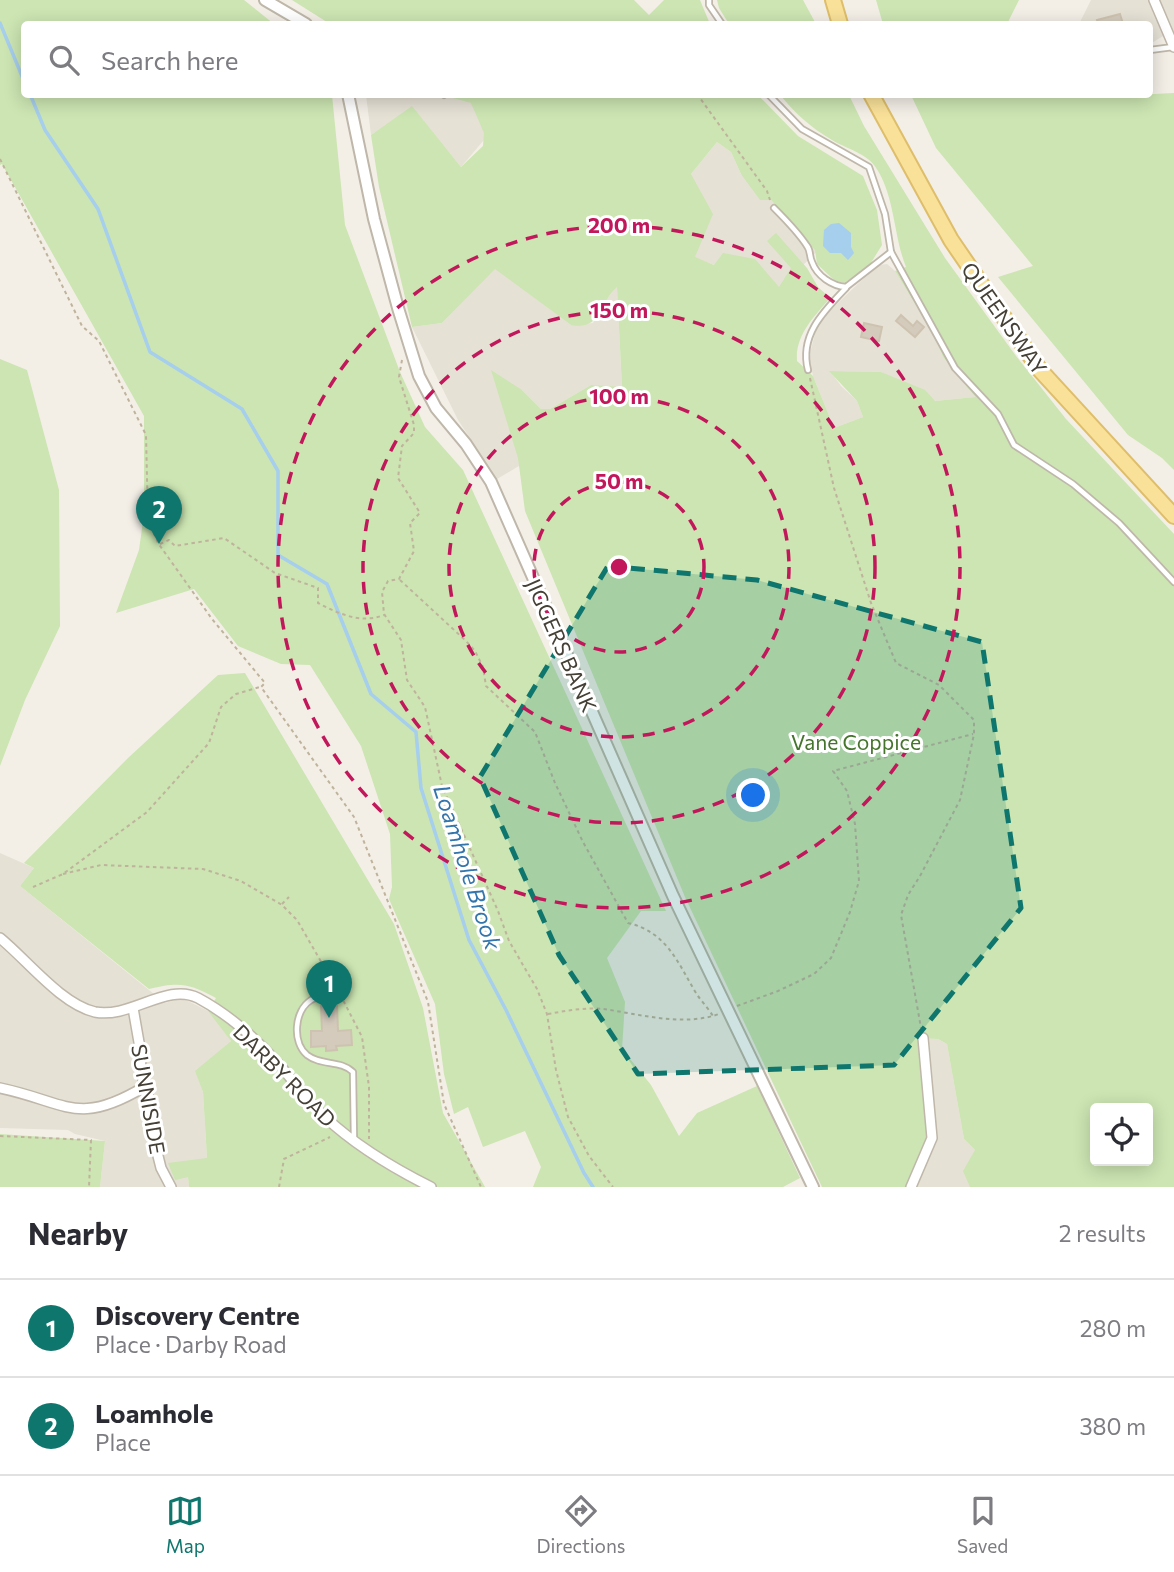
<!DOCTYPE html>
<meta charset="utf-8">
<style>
body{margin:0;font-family:Commissioner,sans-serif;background:#f7f7f7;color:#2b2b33}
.controls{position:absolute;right:21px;bottom:21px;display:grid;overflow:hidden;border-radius:7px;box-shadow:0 4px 18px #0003}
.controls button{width:63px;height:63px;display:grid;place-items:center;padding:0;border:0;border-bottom:2px solid #e1e1e2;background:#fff;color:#2b2b33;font:35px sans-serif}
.you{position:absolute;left:754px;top:796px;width:24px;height:24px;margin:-18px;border:5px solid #fff;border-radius:50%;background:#1a73e8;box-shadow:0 0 0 10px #1a73e833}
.badge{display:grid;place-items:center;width:46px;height:46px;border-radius:50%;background:#0f766e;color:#fff;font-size:23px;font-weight:700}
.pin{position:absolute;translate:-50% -58px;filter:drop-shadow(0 2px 4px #0008)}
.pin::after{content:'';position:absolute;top:37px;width:24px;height:21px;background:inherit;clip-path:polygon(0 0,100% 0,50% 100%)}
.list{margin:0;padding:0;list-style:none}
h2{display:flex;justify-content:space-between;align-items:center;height:91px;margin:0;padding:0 28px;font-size:30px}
h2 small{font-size:23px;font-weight:400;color:#7c7c81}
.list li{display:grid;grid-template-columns:46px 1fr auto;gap:21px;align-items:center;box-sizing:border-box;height:98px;padding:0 28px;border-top:2px solid #e1e1e2}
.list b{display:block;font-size:26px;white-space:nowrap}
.list p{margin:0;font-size:23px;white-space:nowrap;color:#7c7c81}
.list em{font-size:23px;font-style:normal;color:#7c7c81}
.icon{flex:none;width:38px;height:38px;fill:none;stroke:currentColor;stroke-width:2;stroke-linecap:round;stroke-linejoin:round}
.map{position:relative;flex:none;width:1174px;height:1187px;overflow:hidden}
.search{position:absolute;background:#fff;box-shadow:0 4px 18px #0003;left:21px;right:21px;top:21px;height:77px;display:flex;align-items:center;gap:18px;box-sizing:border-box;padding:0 24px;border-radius:7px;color:#7c7c81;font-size:26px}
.sheet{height:287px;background:#fff}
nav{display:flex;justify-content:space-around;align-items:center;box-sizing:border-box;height:98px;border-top:2px solid #e1e1e2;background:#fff;font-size:19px;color:#7c7c81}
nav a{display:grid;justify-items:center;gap:4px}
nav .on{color:#0f766e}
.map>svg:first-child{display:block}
.residential{fill:#e6e1d5}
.green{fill:#cce5b2;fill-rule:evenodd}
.water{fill:#a6ceed}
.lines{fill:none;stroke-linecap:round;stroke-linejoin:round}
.stream{stroke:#a6ceed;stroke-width:3.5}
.building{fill:#d4cbbd;stroke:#cec3b0;stroke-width:2}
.service-casing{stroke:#beb7aa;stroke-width:8}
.minor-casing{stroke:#beb7aa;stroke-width:12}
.tertiary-casing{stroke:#beb7aa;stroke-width:14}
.primary-casing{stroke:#debe6a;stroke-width:18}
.path{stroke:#bfb39c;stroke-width:2;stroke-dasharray:3.5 3.5;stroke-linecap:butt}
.service{stroke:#fff;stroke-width:4.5}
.minor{stroke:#fff;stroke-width:9}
.tertiary{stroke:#fff;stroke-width:10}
.primary{stroke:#f9e199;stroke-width:14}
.marked{fill:#0f766e;fill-opacity:0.2;stroke:#0f766e;stroke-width:5;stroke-dasharray:14 9;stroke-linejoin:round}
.ring{fill:none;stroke:#c2185b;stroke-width:3.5;stroke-dasharray:12 9}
.labels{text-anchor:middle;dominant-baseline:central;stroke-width:6;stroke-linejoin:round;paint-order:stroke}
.street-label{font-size:21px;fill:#454036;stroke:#fff}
.park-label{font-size:21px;fill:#45742c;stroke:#fff}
.water-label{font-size:23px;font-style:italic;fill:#3476ac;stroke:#fff}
.centre{fill:#c2185b;stroke:#fff;stroke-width:3.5}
.ring-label{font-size:21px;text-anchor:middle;font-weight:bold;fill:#c2185b;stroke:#fff;stroke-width:6;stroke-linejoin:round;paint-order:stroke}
</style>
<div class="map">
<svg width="1174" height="1187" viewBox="0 0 1174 1187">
<rect width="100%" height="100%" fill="#f3efe7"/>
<!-- residential -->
<g class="residential">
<polygon points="1091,0 1174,0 1174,32 1173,30 1150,44 1150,24 1079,24"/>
<polygon points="415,94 419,96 480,95 512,107 461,167 412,107 371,135 366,95"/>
<polygon points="717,142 731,152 741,174 771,200 796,229 823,246 779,288 695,258 691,174"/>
<polygon points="887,264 895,271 934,335 943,357 975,397 935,401 881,372 830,371 841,386 857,401 863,417 834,428 813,376 809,357 818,322 862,280 880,265"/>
<polygon points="495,268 571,325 593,323 608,297 617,286 622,388 591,385 550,409 541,409 522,390 519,466 497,479 458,420 412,327 442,323"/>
<polygon points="0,853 34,868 20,886 165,1003 179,999 188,1001 208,1011 228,1034 231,1041 196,1071 203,1092 207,1159 188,1177 189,1187 100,1187 105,1141 75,1134 68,1130 0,1128"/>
<polygon points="927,1038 938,1039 947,1044 964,1139 975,1150 970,1187 915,1187 936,1141"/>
</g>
<!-- green -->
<g class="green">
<polygon points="0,0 244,0 274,24 24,24 24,94 332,95 345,225 400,372 425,427 463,470 666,911 641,911 607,958 625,1002 622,1049 651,1085 679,1136 697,1113 757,1086 800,1178 783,1187 533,1187 541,1167 525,1131 483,1147 468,1107 454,1114 444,1074 435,1004 389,899 392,887 390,834 361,746 310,665 281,664 238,646 194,589 116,613 139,550 144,514 144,416 2,164 0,165"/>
<polygon points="292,0 634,0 649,15 664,0 700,0 710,24 330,24"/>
<polygon points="717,0 803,0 816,24 729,24 719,8"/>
<polygon points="876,0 1019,0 1007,24 883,24"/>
<polygon points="1174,93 1174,470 1162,458 1128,435 998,277 1033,266 936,148 911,95 1068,94 1092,97"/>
<path d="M 442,95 L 758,95 L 798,136 L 863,176 L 877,210 L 882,245 L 869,266 L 844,283 L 834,280 L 817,264 L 815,250 L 771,200 L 760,200 L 741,174 L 731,152 L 717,142 L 691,174 L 713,214 L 695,257 L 714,265 L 723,253 L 755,259 L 779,287 L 791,268 L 767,241 L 776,233 L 807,268 L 818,287 L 830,298 C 814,317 795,335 797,361 L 813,376 L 834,428 L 863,417 L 857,401 L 829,371 L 881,372 L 925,390 L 935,401 L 975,397 L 943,357 L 934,335 L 895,271 L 906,267 C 893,235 895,193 874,165 C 865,153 845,148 832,140 C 810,127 796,114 780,95 L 849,95 L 864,126 L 945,258 L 1016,356 L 1066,419 L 1174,534 L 1174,1187 L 970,1187 L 963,1171 L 975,1150 L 964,1139 L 947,1044 L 938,1039 L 919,1038 L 928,1136 L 906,1187 L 822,1187 L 685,897 L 525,511 L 518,458 L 491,370 L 522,390 L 541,409 L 550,409 L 591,385 L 622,387 L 617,287 C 598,304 601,331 571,325 L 495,269 L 442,323 L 412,327 L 379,187 L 371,135 L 412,106 L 461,167 L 483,146 L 484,133 L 471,103 ZM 1095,1108 L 1148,1108 L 1148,1161 L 1095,1161 Z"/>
<polygon points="0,359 27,370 59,490 60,626 25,700 0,766"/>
<path d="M 245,673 L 394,924 L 423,1008 L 443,1113 L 485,1187 L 189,1187 L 188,1177 L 175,1180 L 168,1163 L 207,1158 L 203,1092 L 195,1071 L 231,1041 L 208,1011 L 216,998 C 188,983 179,982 149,989 L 20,886 L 34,868 L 24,863 L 128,758 L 218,675 Z"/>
<polygon points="0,1134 105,1141 100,1187 0,1187"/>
</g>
<!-- water -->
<polygon class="water" points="839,223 851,233 851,247 854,253 848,260 841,253 830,253 823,246 824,230 831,224"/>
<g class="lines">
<!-- stream -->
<g class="stream">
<polyline points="0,23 24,81"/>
<polyline points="30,94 45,130 98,209 150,352 242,409 278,471 278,555 327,584 371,694 416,732 421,788 469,940 506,1010 584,1173 593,1187"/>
</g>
</g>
<!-- building -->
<g class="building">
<polygon points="1120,14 1123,24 1098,24 1097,20"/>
<polygon points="901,315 913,326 917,321 924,327 915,337 896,321"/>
<polygon points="864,323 882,327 879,341 861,337"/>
<polygon points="321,1006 337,1006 338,1031 351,1030 352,1045 336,1046 337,1050 326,1051 326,1046 311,1047 311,1031 322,1031"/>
</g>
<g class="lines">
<defs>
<g id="service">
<polyline points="709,0 709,5 722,24"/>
<polyline points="1150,50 1173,47"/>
<polyline points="443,94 444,95"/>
<polyline points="768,94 802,129 869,167 885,214 891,252 955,368 998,414 1014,445 1073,484 1119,523 1174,582"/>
<path d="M 774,208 C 786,220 798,232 807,246 C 811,251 809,256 812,262 C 817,276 832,286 846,287 L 891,252"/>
<path d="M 808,370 C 799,335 824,311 846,288"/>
<path d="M 327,994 C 322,995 316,997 311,1000 C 294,1011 292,1042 307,1055 C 321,1066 341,1060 353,1072 L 354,1140"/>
</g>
<g id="minor">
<polyline points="1154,0 1174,47"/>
<path d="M 0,938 C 27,960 61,1004 95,1012 C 130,1019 167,982 198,998 C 226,1013 254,1037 276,1061 C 292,1079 307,1100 325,1117 C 356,1146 393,1168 431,1187"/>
<polyline points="133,1008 140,1048 141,1073 152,1108 155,1144 161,1168 171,1187"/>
<path d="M 0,1088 C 67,1102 77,1127 144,1087"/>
<polyline points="911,1187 932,1138 923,1038"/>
</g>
<g id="tertiary">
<polyline points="265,0 306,24"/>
<polyline points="348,94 374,219 398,308 419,376 436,408 466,444 491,482 673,896 813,1187"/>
</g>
<g id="primary">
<polyline points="833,0 840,24"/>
<polyline points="871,94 951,240 1040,370 1174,516"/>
</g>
</defs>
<!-- service casing -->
<use href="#service" class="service-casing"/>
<!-- minor casing -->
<use href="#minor" class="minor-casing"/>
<!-- tertiary casing -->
<use href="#tertiary" class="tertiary-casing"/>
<!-- primary casing -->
<use href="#primary" class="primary-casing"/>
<!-- path -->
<g class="path">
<polyline points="697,94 767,191 770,200"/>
<polyline points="0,159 82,326 99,341 146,435 148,520 158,543 212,619 265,683 261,687 354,817 428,1002 444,1104 481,1187"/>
<polyline points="402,360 399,377 414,425 414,433 402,446 398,478 420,513 410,523 414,551 399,579 388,581 382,592 384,614 401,640 407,680 425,707 442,786 498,911 509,941 537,989 547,1014 556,1070 568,1117 589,1156 613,1187"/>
<polyline points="810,378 834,488 871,603 896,663 939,685 974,720 974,734 960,800 920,876 908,895 901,915 921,1028"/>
<path d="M 160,544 L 169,540 L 175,546 L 224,538 L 275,573 L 318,588 L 318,603 C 339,614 361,624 384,615"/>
<path d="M 400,580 L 466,641 L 475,651 L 483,667 L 486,686 L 535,732 L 555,783 L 583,842 L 628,923 C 667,932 678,963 696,993 C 701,1001 708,1008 713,1016"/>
<polyline points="63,874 101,865 203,869 241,881 282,905 297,920 342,998 362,1037 369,1087 369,1139"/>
<polyline points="33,887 63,874 147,812 209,743 221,707 236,694 260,687"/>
<polyline points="282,904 289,897"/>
<polyline points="737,1006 778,991 814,974 831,958 850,912 859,881 855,824 847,791 833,771 973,734"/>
<path d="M 548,1014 C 565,1011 586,1007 603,1009 C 640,1014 682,1027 719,1014"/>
<polyline points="0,1136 91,1140 89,1187"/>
<polyline points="279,1187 284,1159 330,1137"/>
</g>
<!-- service -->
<use href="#service" class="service"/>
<!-- minor -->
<use href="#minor" class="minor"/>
<!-- tertiary -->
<use href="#tertiary" class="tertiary"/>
<!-- primary -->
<use href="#primary" class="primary"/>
</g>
<!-- marked area -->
<path class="marked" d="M 608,566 L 757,580 L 982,642 L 1021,908 L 894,1065 L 638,1074 L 559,955 L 480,777 Z"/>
<!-- distance rings -->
<g class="ring">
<circle cx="619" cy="567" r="85"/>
<circle cx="619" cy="567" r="170"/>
<circle cx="619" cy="567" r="256"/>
<circle cx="619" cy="567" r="341"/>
</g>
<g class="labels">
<!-- street labels -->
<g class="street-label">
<text transform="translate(1005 318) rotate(55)">QUEENSWAY</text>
<text transform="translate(562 645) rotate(66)">JIGGERS BANK</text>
<text transform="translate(285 1075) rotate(45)">DARBY ROAD</text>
<text transform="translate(149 1099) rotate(80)">SUNNISIDE</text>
</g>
<!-- park labels -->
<g class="park-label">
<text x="856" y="741">Vane Coppice</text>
</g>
<!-- water labels -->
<g class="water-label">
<text transform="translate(468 867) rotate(72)">Loamhole Brook</text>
</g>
</g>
<circle cx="619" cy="567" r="10" class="centre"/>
<g class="ring-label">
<text x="619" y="233">200 m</text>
<text x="619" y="318">150 m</text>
<text x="619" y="404">100 m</text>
<text x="619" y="489">50 m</text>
</g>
</svg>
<div class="controls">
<button><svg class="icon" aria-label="locate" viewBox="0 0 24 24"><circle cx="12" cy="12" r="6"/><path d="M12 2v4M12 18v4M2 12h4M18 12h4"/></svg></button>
</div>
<div class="you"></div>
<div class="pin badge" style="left:329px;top:1018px">1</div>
<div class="pin badge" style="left:159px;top:544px">2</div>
<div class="search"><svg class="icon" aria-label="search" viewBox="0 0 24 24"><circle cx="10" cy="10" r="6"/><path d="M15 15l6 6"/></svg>Search here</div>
</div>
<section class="sheet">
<h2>Nearby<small>2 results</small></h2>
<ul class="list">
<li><span class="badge">1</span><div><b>Discovery Centre</b><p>Place · Darby Road</p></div><em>280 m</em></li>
<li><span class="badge">2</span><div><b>Loamhole</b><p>Place</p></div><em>380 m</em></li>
</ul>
</section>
<nav>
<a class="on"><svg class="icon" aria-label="map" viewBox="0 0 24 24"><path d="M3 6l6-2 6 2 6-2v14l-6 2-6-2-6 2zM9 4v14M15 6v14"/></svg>Map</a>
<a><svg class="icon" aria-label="directions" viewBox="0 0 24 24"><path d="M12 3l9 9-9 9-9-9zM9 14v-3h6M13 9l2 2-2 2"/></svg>Directions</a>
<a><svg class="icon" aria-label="saved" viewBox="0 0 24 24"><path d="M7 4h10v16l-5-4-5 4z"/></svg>Saved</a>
</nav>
